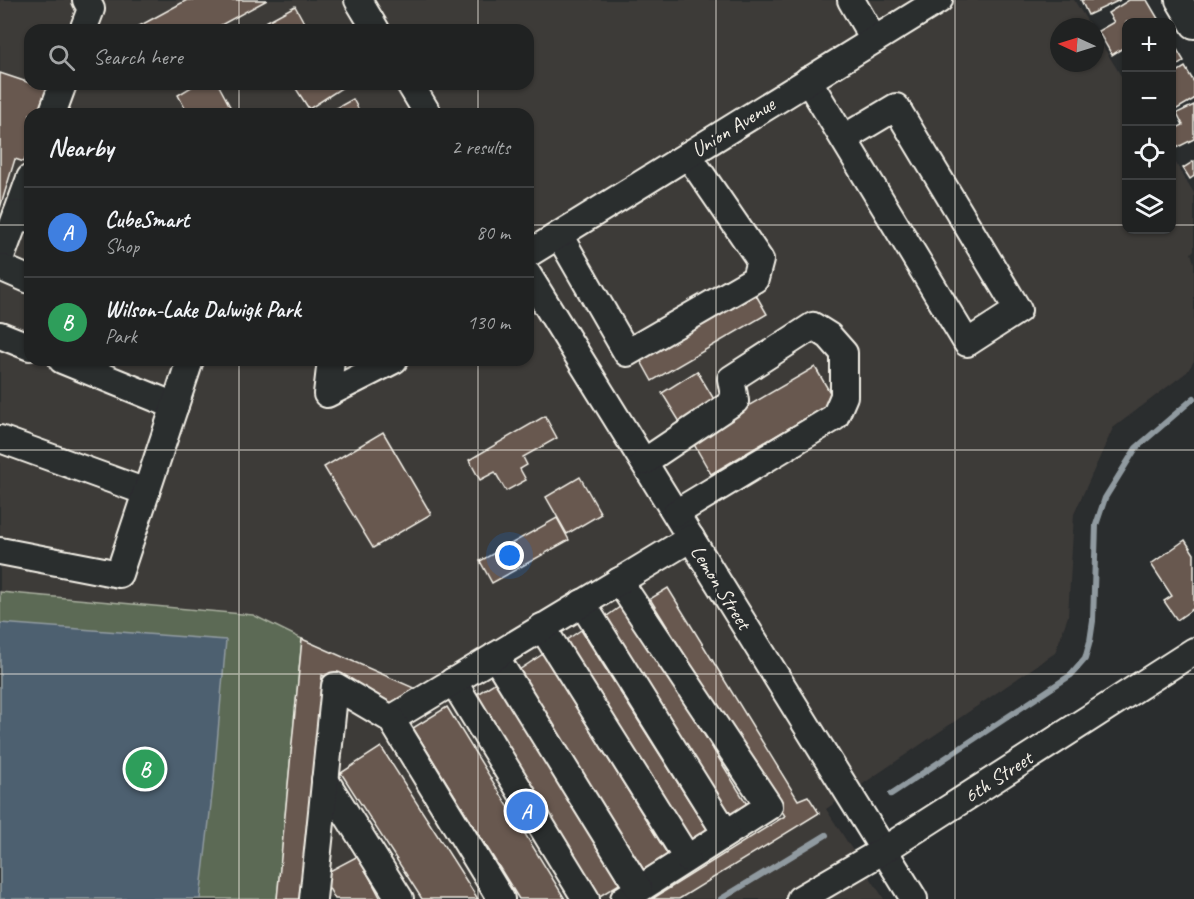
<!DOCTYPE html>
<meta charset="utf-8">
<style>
body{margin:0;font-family:Caveat,sans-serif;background:#282a2a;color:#f1f3f6}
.controls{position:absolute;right:18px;top:18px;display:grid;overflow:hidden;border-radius:12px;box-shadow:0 2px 4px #0004}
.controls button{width:54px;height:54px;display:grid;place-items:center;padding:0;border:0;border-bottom:2px solid #3d3f40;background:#202222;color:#f1f3f6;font:30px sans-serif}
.compass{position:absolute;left:1050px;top:18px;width:54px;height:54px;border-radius:50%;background:#202222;box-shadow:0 2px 4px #0004;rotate:274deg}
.you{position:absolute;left:510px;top:556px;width:21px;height:21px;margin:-15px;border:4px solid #fff;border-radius:50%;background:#1a73e8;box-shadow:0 0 0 9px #1a73e833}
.badge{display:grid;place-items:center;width:39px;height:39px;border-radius:50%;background:#ffd166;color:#fff;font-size:20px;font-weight:700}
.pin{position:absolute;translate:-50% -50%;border:3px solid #fff;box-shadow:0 2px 6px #0006}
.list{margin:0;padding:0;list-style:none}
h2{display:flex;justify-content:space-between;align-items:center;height:78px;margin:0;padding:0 24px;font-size:26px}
h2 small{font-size:20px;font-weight:400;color:#a2a4a5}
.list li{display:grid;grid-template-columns:39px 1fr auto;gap:18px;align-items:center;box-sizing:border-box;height:90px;padding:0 24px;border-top:2px solid #3d3f40}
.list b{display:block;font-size:22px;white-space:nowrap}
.list p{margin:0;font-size:20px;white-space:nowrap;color:#a2a4a5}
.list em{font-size:20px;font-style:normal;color:#a2a4a5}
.icon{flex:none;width:33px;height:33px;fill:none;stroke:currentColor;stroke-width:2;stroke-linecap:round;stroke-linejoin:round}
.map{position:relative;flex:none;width:1194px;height:899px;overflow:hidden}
.search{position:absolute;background:#202222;box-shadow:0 2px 4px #0004;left:24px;top:24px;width:510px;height:66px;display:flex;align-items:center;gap:15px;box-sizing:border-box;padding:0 21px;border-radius:18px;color:#a2a4a5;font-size:22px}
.panel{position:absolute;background:#202222;box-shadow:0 2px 4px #0004;left:24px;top:108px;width:510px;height:258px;border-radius:18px}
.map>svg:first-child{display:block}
.built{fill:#3d3a38;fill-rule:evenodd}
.green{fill:#5b6b54;stroke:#a8ae9e;stroke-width:1.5}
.water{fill:#4e6070;stroke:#909aa0;stroke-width:1.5}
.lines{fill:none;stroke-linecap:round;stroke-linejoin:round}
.stream{stroke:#909aa0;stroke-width:6}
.building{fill:#685850;stroke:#f4f1e8;stroke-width:1.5}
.minor-casing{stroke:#f4f1e8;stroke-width:30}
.minor{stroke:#2a2d2e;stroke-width:26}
.grid{fill:none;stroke:#f4f1e8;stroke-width:1.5;stroke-opacity:0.55}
.labels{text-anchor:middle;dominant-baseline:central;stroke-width:4.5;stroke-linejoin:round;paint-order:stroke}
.street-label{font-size:21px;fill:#f4f1e8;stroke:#2a2d2e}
</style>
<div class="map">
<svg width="1194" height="899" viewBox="0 0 1194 899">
<rect width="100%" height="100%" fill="#2a2d2e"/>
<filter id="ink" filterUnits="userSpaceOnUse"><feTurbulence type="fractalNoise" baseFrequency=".0167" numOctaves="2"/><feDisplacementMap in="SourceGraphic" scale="12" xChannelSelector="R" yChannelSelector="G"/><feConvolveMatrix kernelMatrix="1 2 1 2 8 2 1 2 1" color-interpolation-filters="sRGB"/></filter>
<g filter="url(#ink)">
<!-- built -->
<path class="built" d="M 0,0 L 1074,0 L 1091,27 L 1059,27 L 1059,63 L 1095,63 L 1095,33 L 1126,84 L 1126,230 L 1172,230 L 1172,157 L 1194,193 L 1194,250 L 1191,253 L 1194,263 L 1194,361 L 1187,372 L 1113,428 L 1074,514 L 1068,616 L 1055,653 L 826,809 L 884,899 L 277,899 L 302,639 L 253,615 L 0,592 ZM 30,30 L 528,30 L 528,84 L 30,84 ZM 30,114 L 528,114 L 528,360 L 30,360 Z"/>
<!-- green -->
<polygon class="green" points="0,592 253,615 302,639 277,899 0,899"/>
<!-- water -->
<polygon class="water" points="0,623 226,640 214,778 200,899 0,899"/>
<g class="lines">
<!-- stream -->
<g class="stream">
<polyline points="891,794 1071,675 1085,659 1090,641 1093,621 1096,525 1105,498 1136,448 1194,398"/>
<polyline points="721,899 826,835"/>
</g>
</g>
<!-- building -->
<g class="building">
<polygon points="187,0 267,0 212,30 132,30"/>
<polygon points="1081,0 1120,0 1088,15"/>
<polygon points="1129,0 1147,0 1160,22 1126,22 1126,46 1112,55 1098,31 1114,22 1108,13"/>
<polygon points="295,6 307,28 304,30 251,30"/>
<polygon points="1172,41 1184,61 1172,69"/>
<polygon points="1185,67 1194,82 1194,99 1172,112 1172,75"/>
<polygon points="0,73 48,89 39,114 30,114 30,144 24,162 15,159 0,208"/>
<polygon points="191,84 218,84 234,114 188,114 178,95 193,86"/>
<polygon points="293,84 340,84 343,87 309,109"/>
<polygon points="353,99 361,114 326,114"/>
<polygon points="1194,105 1194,139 1174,149 1172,143 1172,130 1183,125 1177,113"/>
<polygon points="1194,161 1194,176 1190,179 1183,168"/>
<polygon points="756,295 767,314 652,381 637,354 724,303 729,310"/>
<polygon points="815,367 835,401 711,474 691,439"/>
<polygon points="697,371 718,406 683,427 662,393"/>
<polygon points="545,416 557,438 523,457 527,465 520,469 526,480 506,491 495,472 480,480 469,460"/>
<polygon points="383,432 431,514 373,548 324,467"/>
<polygon points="580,477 601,514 567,534 546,497"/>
<polygon points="557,518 569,540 492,583 480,561"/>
<polygon points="1185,540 1194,554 1194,608 1177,620 1164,601 1172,596 1151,564"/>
<polygon points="668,588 798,800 808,796 819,813 679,899 652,899 785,816 650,599"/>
<polygon points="624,604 748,806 727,819 603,619"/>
<polygon points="581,630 707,829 686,844 562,643"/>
<polygon points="302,639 423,692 398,706 322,675 303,899 277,899"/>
<polygon points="543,654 668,855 640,872 516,672"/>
<polygon points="496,682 621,883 595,899 469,699"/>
<polygon points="447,707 565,899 519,899 413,728"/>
<polygon points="381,747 478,899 422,899 341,773"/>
<polygon points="358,856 381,899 335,899 322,875"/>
</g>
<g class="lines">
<defs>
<g id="minor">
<polyline points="358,0 376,30"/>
<polyline points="851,0 874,40"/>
<polyline points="1179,0 1194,25"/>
<polyline points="83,30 91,9 86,0"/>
<polyline points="808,80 967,343 1018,310 896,107 844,138"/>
<polyline points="410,84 428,114"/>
<polyline points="52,114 63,84"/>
<polyline points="17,214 30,178"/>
<polyline points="559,235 627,353 755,279 760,260 688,155"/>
<polyline points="528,254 939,0"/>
<polyline points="0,260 17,214 30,219"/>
<polyline points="0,267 30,280"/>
<polyline points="528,275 914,899"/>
<polyline points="0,335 30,347"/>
<polyline points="62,360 175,406"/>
<polyline points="331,360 327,394 394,360"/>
<polyline points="0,439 146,492"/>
<polyline points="644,462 735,401 731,379 813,326 829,336 844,353 844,396 835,417 676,513"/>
<polyline points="0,551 119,574 190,360"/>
<polyline points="619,581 769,806 624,899"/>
<polyline points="582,603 726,833"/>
<polyline points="542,627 687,858"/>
<polyline points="495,656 639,889"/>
<polyline points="453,681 586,899"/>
<polyline points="391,719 691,538"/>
<polyline points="325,780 400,899"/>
<polyline points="313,899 335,686 391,719 501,899"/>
<polyline points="800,899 884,850 1194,651"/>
</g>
</defs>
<!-- minor casing -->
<use href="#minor" class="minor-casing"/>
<!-- minor -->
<use href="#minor" class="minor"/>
</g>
</g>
<!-- grid -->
<path class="grid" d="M 239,0 L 239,30M 478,0 L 478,30M 716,0 L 716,899M 955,0 L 955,899M 239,84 L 239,114M 478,84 L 478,114M 0,225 L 30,225M 528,225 L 1126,225M 1172,225 L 1194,225M 239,360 L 239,899M 478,360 L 478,899M 0,450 L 1194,450M 0,674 L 1194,674"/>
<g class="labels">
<!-- street labels -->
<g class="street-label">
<text transform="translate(733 127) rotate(-32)">Union Avenue</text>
<text transform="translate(721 587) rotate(58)">Lemon Street</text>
<text transform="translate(998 777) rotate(-33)">6th Street</text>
</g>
</g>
</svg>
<div class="controls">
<button>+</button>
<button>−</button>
<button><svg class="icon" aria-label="locate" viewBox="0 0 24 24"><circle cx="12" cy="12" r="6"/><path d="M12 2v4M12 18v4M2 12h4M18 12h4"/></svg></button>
<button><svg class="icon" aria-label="layers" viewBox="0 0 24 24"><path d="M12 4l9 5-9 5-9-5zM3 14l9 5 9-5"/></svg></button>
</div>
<svg class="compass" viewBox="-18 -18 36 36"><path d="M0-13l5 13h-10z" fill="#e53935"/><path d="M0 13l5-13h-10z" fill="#a2a4a5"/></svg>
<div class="you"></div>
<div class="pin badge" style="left:526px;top:811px;background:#3f7fe0">A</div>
<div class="pin badge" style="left:145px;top:769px;background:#2e9e5b">B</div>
<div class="search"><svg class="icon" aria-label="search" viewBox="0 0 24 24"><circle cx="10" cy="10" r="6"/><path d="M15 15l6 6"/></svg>Search here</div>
<section class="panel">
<h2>Nearby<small>2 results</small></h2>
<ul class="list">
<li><span class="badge" style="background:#3f7fe0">A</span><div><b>CubeSmart</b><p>Shop</p></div><em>80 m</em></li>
<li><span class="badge" style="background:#2e9e5b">B</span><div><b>Wilson-Lake Dalwigk Park</b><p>Park</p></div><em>130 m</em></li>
</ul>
</section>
</div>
